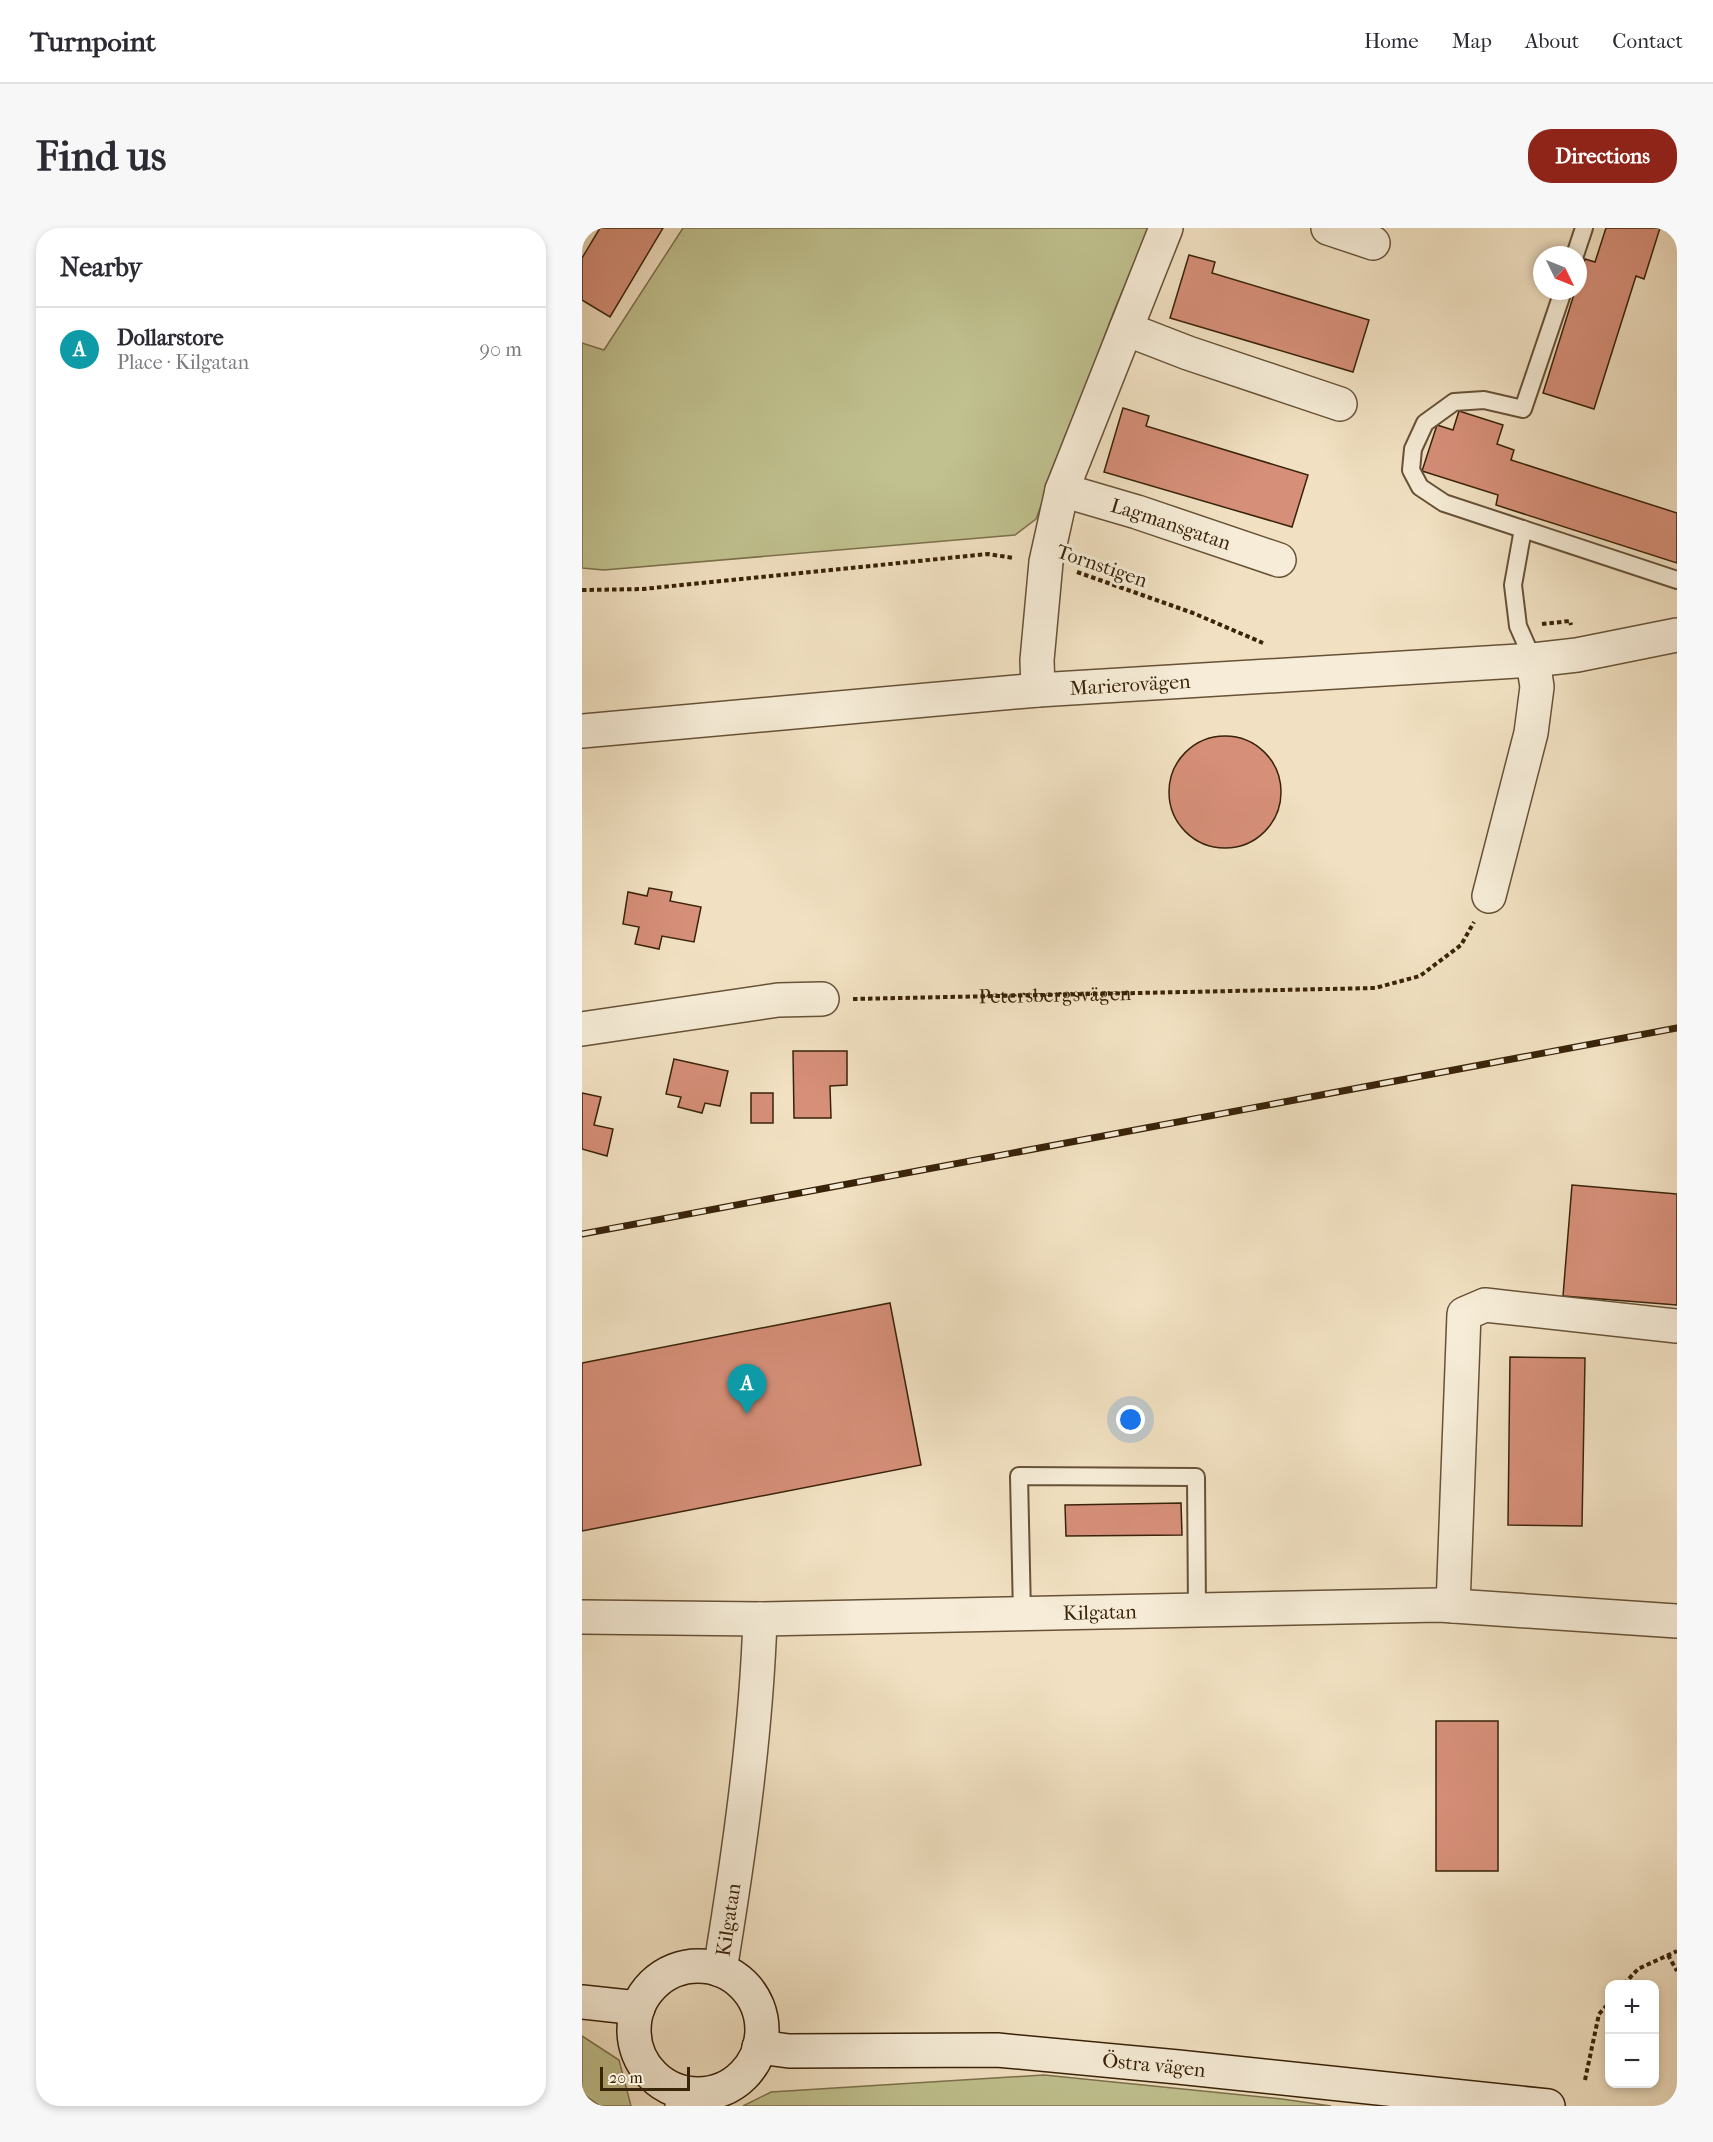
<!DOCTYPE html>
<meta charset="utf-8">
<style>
body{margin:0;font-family:"IM FELL French Canon",serif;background:#f7f7f7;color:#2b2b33}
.controls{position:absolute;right:18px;bottom:18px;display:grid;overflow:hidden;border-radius:12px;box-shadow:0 3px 9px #0003}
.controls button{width:54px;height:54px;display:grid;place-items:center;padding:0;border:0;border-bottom:2px solid #e1e1e2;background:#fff;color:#2b2b33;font:30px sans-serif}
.compass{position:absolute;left:951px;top:18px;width:54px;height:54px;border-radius:50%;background:#fff;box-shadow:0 3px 9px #0003;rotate:133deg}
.scale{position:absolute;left:18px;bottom:15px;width:90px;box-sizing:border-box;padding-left:6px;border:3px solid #392309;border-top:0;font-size:16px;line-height:21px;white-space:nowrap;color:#392309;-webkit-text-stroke:4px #f6ecd7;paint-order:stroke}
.you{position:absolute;left:549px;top:1192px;width:21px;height:21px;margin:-15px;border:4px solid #fff;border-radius:50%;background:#1a73e8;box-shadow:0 0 0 9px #1a73e833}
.badge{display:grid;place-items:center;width:39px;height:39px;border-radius:50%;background:#8f2418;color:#fff;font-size:20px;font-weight:700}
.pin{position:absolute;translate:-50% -50px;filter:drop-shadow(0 2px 3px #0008)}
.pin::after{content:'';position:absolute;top:32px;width:21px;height:18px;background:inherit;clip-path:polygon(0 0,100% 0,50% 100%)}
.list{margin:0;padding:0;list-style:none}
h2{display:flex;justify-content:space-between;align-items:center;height:78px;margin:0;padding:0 24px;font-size:26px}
h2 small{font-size:20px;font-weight:400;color:#7c7c81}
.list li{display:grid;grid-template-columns:39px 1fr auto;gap:18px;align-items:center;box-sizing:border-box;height:84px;padding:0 24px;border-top:2px solid #e1e1e2}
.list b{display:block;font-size:22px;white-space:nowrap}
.list p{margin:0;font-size:20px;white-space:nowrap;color:#7c7c81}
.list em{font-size:20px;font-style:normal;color:#7c7c81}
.map{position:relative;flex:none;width:1095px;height:1878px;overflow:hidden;border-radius:24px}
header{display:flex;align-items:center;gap:36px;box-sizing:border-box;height:84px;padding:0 30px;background:#fff;border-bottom:2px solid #e1e1e2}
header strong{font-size:28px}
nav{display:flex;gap:33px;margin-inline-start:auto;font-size:21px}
.intro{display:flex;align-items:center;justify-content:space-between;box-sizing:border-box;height:144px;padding:0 36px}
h1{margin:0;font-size:42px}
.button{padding:15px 27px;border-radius:24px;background:#8f2418;color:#fff;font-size:21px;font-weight:700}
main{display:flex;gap:36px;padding:0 36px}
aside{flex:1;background:#fff;border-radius:24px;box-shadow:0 3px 9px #0003}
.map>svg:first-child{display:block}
.grass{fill:#c0c18f;stroke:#7c724c;stroke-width:1.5}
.building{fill:#d68f79;stroke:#392309;stroke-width:1.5}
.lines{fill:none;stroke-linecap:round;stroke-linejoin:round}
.lane-casing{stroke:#675237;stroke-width:20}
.street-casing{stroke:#675237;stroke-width:36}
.secondary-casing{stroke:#392309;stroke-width:36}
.path{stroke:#392309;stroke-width:4;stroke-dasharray:4.5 3;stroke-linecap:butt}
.lane{stroke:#f6ecd7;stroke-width:16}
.street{stroke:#f6ecd7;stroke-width:33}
.secondary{stroke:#f6ecd7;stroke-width:33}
.rail-casing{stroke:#392309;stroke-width:7}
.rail{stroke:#f6ecd7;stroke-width:4.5;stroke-dasharray:14;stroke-linecap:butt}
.labels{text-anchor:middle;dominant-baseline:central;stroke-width:6;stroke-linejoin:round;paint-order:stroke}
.street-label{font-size:20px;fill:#392309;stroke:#f6ecd7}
</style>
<header>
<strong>Turnpoint</strong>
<nav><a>Home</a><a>Map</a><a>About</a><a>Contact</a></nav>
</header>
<div class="intro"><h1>Find us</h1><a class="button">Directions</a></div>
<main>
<aside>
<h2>Nearby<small></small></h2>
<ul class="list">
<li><span class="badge" style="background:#0f9aa8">A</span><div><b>Dollarstore</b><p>Place · Kilgatan</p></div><em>90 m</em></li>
</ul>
</aside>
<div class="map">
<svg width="1095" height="1878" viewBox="0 0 1095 1878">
<rect width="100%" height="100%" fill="#f1e1c2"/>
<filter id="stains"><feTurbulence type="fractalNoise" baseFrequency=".00333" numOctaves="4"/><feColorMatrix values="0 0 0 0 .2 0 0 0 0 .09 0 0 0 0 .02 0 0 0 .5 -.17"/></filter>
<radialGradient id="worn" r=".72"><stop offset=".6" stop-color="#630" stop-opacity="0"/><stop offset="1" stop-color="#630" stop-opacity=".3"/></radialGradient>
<!-- grass -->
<g class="grass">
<polygon points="101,0 567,0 532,83 454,291 433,307 22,342 0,340 0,115 22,122"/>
<polygon points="0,1808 37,1832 49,1878 18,1878 0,1865"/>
<polygon points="462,1847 700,1871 749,1878 161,1878 189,1864"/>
</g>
<!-- building -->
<g class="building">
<polygon points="18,0 81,0 28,89 0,72 0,30"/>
<polygon points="1024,0 1078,0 1062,51 1054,48 1012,181 961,165 993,63 996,63 996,54 1003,31 1013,34"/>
<polygon points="607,27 633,34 630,45 787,92 771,144 588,90"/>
<polygon points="541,180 567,188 564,198 726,247 710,299 522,244"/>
<polygon points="877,183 921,197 915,216 932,222 929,232 1095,285 1095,335 914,277 916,267 840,243 855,197 871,202"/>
<circle cx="643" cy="564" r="56"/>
<polygon points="67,660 90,664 88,673 119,679 112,714 80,708 77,721 53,716 57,699 41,696 46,664 65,668"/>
<polygon points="211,823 265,823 265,857 248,858 249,890 212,890"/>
<polygon points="92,831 146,843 138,878 123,875 120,885 96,879 99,869 84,866"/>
<polygon points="0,865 19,869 12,897 31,901 25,928 0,921"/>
<rect x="169" y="865" width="22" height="30"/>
<polygon points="990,957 1095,966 1095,1077 981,1068"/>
<polygon points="308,1075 339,1237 0,1303 0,1135"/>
<polygon points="928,1129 1003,1130 1000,1298 926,1297"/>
<polygon points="599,1275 600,1307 484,1308 483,1277"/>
<rect x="854" y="1493" width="62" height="150"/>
</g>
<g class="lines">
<defs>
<g id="lane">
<polyline points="993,27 1002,0"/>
<polyline points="981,63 941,181 902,172 872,174 843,195 831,221 829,242 838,259 862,275 1095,352"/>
<polyline points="941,301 931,357 936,398 951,432"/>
<polyline points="440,1386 437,1248 614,1249 615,1382"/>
</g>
<g id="street">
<polyline points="746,0 791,15"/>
<polyline points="544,101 606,125 758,176"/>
<path id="s2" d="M 480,262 L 555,284 L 697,332"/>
<polyline points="456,462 455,432 464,334 480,262 584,0"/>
<path id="s3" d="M 0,503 L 456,462 L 951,432 L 995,427 L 1095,407"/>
<polyline points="907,668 949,505 955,459 951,432"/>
<polyline points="0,801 196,772 240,771"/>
<polyline points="871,1378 882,1086 903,1077 1095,1098"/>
<path id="s4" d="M 0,1389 L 178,1391 L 857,1377 L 1095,1393"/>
<path id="s5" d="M 138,1742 C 157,1626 174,1508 178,1391"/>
<polyline points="100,1878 103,1865"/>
</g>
<g id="secondary">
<circle cx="116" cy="1802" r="64"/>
<polyline points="0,1774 56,1780"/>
<path id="s6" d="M 177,1819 L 207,1823 L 415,1822 L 596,1839 L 966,1878"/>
</g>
</defs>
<!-- lane casing -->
<use href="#lane" class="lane-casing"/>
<!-- street casing -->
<use href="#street" class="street-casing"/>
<!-- secondary casing -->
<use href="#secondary" class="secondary-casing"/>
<!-- path -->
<g class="path">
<polyline points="495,344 611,385 681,415"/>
<polyline points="0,362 61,361 406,326 432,330"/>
<polyline points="960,396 988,393 989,397"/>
<path id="s1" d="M 271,771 L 793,760 L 838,748 L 879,717 L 892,694"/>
<polyline points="1086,1727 1095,1743"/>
<polyline points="1042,1756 1056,1741 1095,1723"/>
<polyline points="1003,1852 1017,1786 1028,1774"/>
</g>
<!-- lane -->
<use href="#lane" class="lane"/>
<!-- street -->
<use href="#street" class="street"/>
<!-- secondary -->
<use href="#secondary" class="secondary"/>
<defs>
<polyline id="rail" points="0,1006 1095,800"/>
</defs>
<!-- rail casing -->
<use href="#rail" class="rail-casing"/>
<!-- rail -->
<use href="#rail" class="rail"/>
</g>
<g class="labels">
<!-- street labels -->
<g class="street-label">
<text stroke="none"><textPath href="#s2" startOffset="114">Lagmansgatan</textPath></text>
<text transform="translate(520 338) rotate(19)">Tornstigen</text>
<text stroke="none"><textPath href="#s3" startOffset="550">Marierovägen</textPath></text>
<text stroke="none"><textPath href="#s1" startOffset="202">Petersbergsvägen</textPath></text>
<text stroke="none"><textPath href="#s4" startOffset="518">Kilgatan</textPath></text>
<text stroke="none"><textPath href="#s5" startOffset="51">Kilgatan</textPath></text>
<text stroke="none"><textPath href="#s6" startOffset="396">Östra vägen</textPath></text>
</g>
</g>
<rect width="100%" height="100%" filter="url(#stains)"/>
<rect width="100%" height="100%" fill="url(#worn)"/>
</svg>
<div class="controls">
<button>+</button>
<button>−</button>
</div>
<svg class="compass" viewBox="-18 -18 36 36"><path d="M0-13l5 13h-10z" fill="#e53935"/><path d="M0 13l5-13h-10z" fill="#7c7c81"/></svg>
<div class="scale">20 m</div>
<div class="you"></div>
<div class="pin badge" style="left:165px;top:1186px;background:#0f9aa8">A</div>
</div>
</main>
